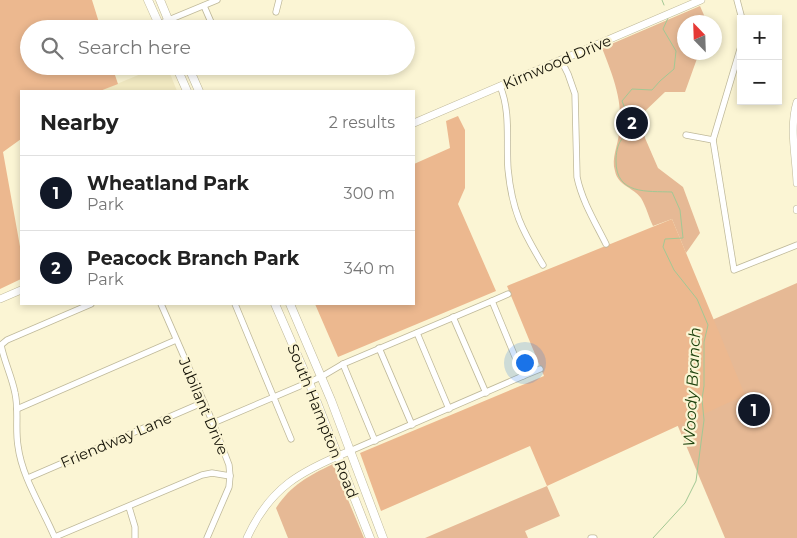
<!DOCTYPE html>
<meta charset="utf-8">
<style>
body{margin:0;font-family:Montserrat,sans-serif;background:#f2f2f2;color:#222}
.controls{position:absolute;right:15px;top:15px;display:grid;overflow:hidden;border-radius:0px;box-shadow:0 2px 8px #0003}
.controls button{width:45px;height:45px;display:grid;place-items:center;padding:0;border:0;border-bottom:1px solid #e0e0e0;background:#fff;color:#222;font:25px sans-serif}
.compass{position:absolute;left:677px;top:15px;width:45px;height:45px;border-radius:50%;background:#fff;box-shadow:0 2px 8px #0003;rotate:337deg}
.you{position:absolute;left:524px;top:362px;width:18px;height:18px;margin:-12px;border:4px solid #fff;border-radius:50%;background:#1a73e8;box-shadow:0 0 0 8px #1a73e833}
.badge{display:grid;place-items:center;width:32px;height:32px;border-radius:50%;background:#111827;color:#fff;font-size:16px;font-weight:700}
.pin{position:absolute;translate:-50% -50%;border:2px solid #fff;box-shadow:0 1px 5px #0006}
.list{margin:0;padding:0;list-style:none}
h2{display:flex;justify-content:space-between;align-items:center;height:65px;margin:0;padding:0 20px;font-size:21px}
h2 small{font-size:16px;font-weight:400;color:#767676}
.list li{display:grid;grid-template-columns:32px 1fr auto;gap:15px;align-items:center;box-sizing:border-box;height:75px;padding:0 20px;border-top:1px solid #e0e0e0}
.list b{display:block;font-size:19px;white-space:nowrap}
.list p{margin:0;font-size:16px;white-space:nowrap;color:#767676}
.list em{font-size:16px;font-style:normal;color:#767676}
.icon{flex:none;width:28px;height:28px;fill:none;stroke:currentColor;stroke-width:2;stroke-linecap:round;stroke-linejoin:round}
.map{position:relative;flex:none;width:797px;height:538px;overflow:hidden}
.search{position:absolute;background:#fff;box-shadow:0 2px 8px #0003;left:20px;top:20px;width:395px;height:55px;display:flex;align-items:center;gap:12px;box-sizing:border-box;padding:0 18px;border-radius:28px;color:#767676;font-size:19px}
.panel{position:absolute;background:#fff;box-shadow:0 2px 8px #0003;left:20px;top:90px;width:395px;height:215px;border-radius:0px}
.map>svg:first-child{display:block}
.built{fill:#f2eac2}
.green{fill:#e6b995}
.forest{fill:#ecb88f}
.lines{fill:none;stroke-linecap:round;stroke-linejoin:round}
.stream{stroke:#a2c894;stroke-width:1}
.minor-casing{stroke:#bfb99a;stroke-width:7}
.tertiary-casing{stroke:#bfb99a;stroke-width:8}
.secondary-casing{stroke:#bfb99a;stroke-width:9}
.minor{stroke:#fff;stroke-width:5.5}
.tertiary{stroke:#fff;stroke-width:7}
.secondary{stroke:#fff;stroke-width:8}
.labels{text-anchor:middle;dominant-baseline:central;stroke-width:4.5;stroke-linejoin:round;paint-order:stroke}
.street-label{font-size:15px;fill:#171509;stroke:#fbf5d4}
.water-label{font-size:16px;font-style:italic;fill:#1f430e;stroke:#fbf5d4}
</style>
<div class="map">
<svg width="797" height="538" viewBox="0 0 797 538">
<rect width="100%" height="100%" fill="#fbf5d4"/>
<!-- built -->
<polygon class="built" points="160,66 167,66 177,91 100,91"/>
<!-- green -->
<g class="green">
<path d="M 700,6 L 707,22 L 684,22 L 684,52 L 699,53 L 685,92 L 665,92 L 643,113 L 645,138 L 658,168 L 683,187 L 700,233 L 686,253 L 672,219 L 653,226 C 649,218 646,206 641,198 C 633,187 618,186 615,171 C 611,158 618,146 619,133 C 624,103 613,76 602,48 Z"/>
<polygon points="797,283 797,538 725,538 677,424 712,320"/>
<path d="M 333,464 L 364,538 L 288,538 L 276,508 C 291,485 308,476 333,464 Z"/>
<polygon points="547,486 560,516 525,531 528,538 425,538"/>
</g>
<!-- forest -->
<g class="forest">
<polygon points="0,0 92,0 101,29 29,29 29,66 112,66 118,84 100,91 21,91 21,139 3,152 21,252 21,279 0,289"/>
<polygon points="458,116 465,130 465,188 458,204 496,291 338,357 315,304 414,304 414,164 450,148 446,121"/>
<polygon points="672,219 745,395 547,486 530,446 381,511 360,453 544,376 507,286"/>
</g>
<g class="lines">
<!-- stream -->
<g class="stream">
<polyline points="662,0 664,5"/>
<path d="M 653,538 L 685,503 L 696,481 L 704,420 L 702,399 L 704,386 L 704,342 L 708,325 L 697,299 L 674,270 L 663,247 L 665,239 L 683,238 L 680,210 L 672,192 C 647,191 616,195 616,161 C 616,154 617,145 622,139 C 626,134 630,134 635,126 L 633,115 L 624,106 L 622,101 L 632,89 L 652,90 L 660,81 L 674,69 L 676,51 L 663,29 L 668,18"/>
</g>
<defs>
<g id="minor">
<polyline points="737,0 742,19"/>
<polyline points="204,6 214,29"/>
<polyline points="276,12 279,0"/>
<polyline points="159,24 217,0"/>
<polyline points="741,46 713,140 734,270 797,245"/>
<path d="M 561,60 L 568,74 L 575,94 L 577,177 C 582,201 595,222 606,244"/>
<path d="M 500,86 C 511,112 506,142 508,169 C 512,211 522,230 543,265"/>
<polyline points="686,135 713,140"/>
<polyline points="492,301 508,294"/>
<polyline points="161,304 213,423 229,465 230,476 229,487 207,538"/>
<polyline points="235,304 291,439"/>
<polyline points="453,317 486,393"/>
<polyline points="417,333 449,409"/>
<polyline points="379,348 412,425"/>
<polyline points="343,364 375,441"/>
<polyline points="523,376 540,369"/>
<polyline points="17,409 176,340"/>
<polyline points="213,423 321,377 343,364 492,301 523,376 350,451"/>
<polyline points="28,478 204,402"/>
<polyline points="129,507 135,527 135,538"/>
<polyline points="55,537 202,475 212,473 230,476"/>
<path d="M 55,538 C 43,509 22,478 18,446 C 15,428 19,410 15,393 C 12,377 4,361 1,345 L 7,340 L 91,304"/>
<polyline points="591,538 594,538"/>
</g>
<g id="tertiary">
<path d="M 797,102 C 789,128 796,156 797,183"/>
<polyline points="414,123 701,0"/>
<polyline points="797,209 797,210"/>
<polyline points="0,299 21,290"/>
<path d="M 247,538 C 270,487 301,471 350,451"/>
</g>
<g id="secondary">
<polyline points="148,0 161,29"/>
<polyline points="160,0 172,29"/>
<polyline points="176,66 187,91"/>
<polyline points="188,66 199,91"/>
<polyline points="275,304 309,382 370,538"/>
<polyline points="290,304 331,400 383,538"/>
</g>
</defs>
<!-- minor casing -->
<use href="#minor" class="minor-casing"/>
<!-- tertiary casing -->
<use href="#tertiary" class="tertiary-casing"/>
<!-- secondary casing -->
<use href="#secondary" class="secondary-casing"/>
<!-- minor -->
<use href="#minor" class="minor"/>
<!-- tertiary -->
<use href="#tertiary" class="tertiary"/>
<!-- secondary -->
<use href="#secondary" class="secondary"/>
</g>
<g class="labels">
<!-- street labels -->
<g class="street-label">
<text transform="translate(557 62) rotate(-23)">Kirnwood Drive</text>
<text transform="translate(204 406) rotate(67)">Jubilant Drive</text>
<text transform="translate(323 421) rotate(68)">South Hampton Road</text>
<text transform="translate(116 440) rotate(-23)">Friendway Lane</text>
</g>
<!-- water labels -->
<g class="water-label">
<text transform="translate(692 387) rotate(-87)">Woody Branch</text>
</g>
</g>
</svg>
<div class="controls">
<button>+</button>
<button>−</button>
</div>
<svg class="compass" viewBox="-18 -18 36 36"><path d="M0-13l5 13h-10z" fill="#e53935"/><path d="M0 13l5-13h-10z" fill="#767676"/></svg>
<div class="you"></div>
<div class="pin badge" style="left:754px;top:410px">1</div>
<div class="pin badge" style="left:632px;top:123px">2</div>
<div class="search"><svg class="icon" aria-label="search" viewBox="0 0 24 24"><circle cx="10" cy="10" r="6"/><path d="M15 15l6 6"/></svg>Search here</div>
<section class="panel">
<h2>Nearby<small>2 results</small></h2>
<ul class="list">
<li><span class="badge">1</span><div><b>Wheatland Park</b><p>Park</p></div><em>300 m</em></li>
<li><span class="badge">2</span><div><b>Peacock Branch Park</b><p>Park</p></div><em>340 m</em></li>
</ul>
</section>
</div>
